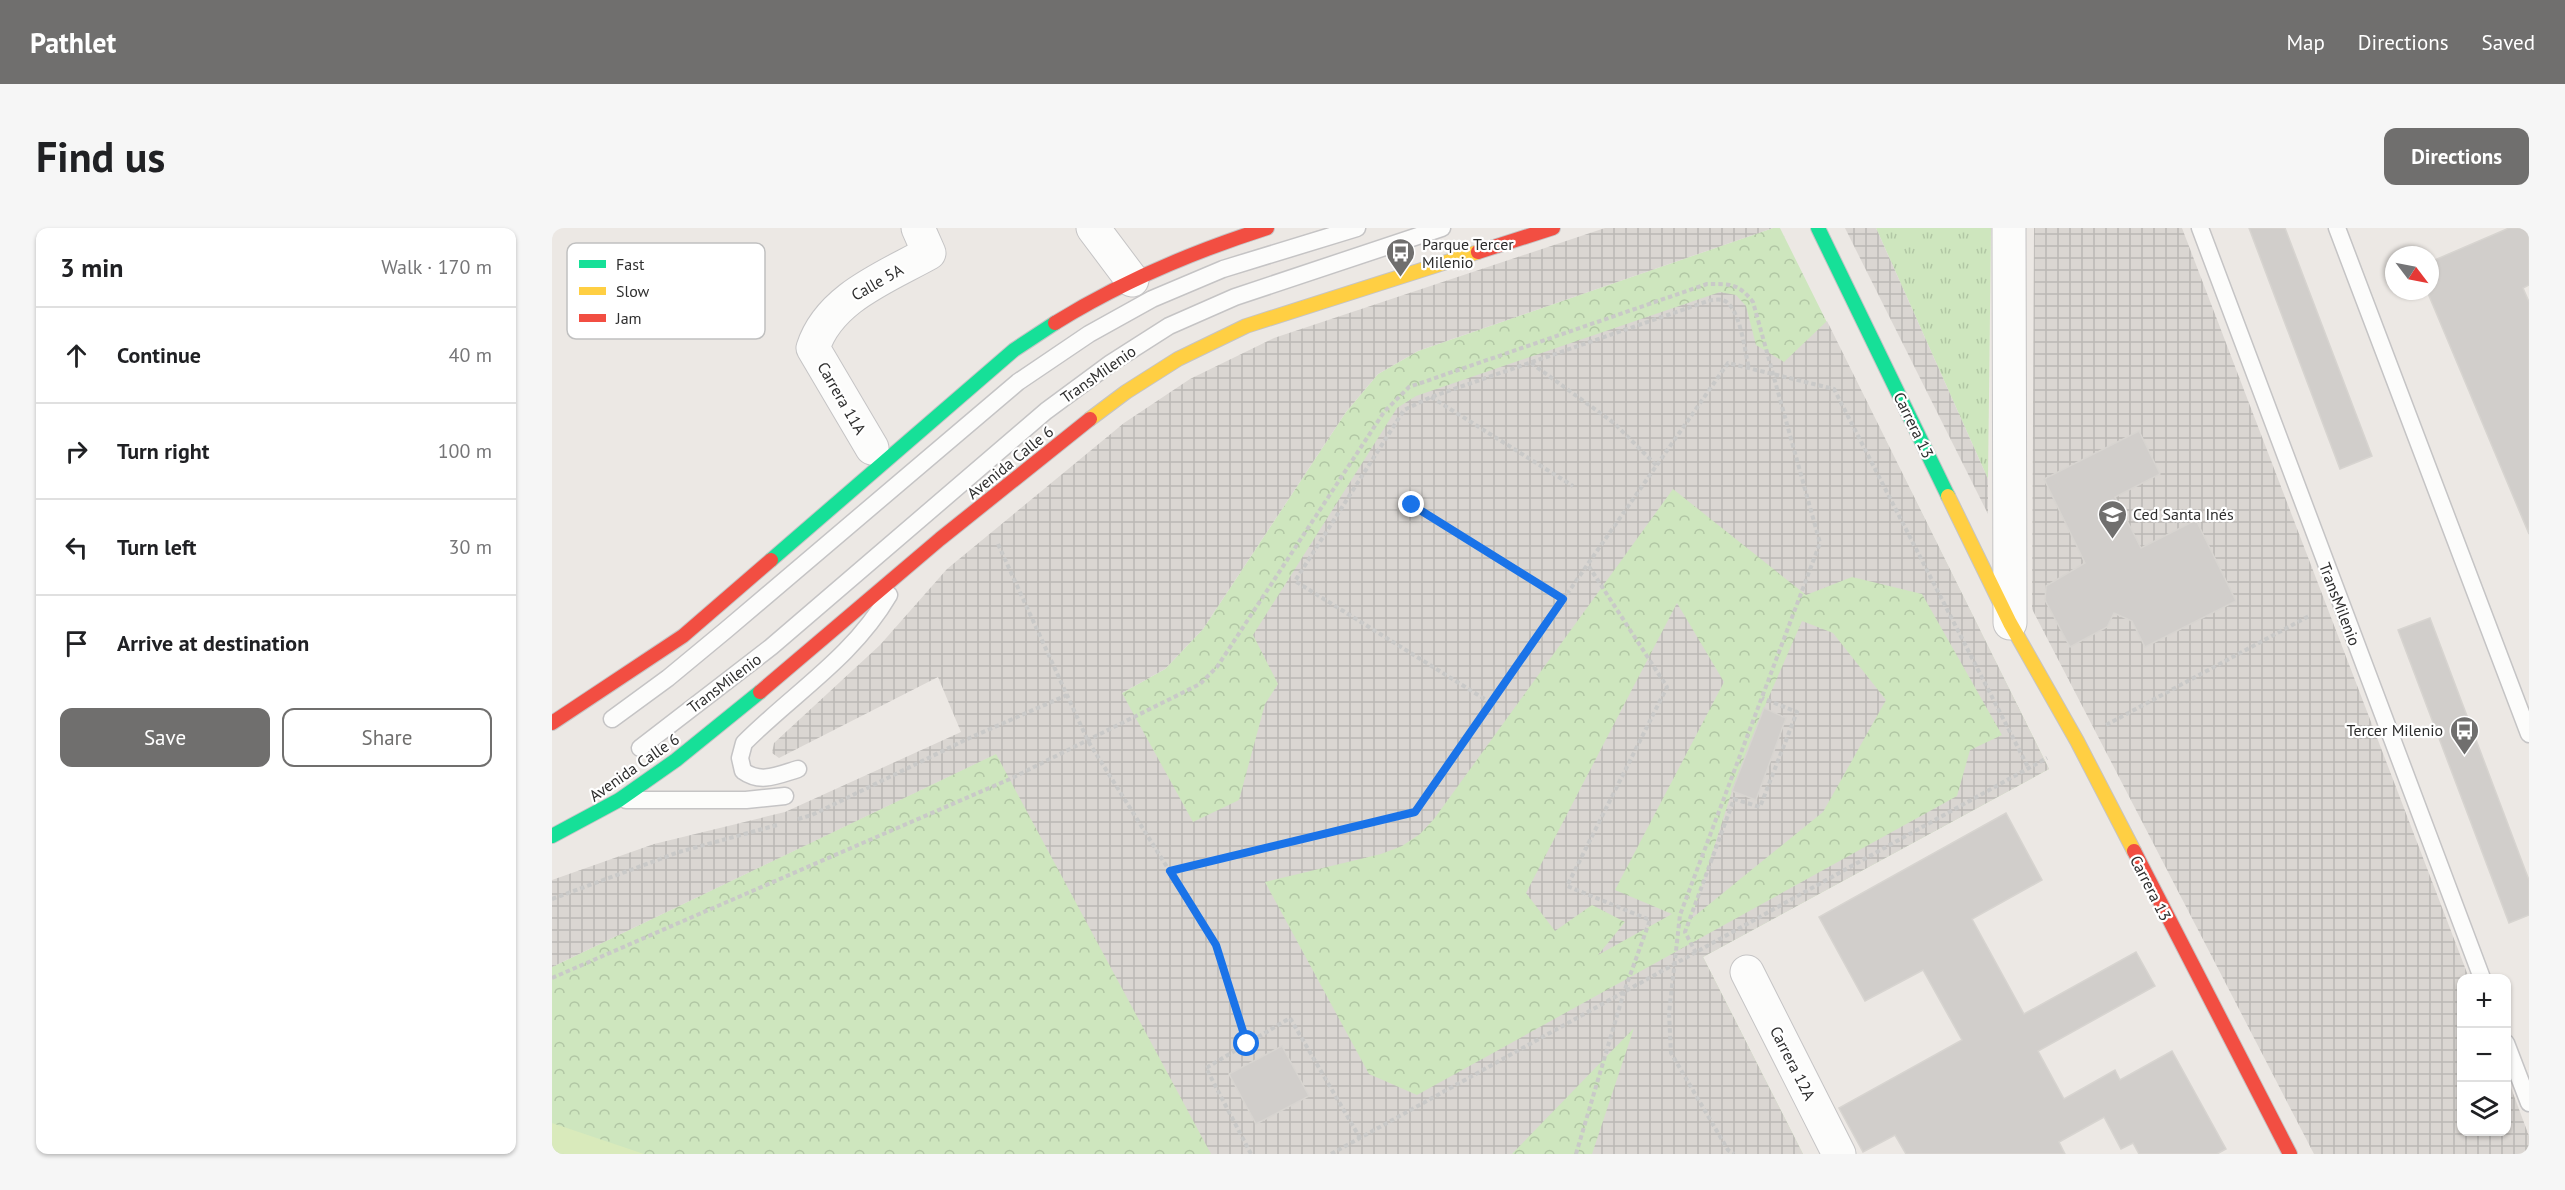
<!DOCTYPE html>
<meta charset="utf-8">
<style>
body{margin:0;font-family:"PT Sans",sans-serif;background:#f6f6f6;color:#202124}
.controls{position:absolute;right:18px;bottom:18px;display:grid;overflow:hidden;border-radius:12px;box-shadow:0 2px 4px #0004}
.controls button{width:54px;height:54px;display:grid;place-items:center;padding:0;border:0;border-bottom:2px solid #e0e0e0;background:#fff;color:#202124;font:30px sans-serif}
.compass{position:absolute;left:1833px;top:18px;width:54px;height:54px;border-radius:50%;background:#fff;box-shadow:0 2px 4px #0004;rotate:122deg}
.stop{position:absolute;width:18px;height:18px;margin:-14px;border:4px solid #1a73e8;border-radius:50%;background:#fff}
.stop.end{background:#1a73e8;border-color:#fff;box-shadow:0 2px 6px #0008}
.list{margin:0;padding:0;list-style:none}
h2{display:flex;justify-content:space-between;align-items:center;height:78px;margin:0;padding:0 24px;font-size:26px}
h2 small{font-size:20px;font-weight:400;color:#757577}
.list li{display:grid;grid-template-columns:39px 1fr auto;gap:18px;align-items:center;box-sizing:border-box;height:96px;padding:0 24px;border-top:2px solid #e0e0e0}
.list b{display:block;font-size:22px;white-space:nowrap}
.list em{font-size:20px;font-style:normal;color:#757577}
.actions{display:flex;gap:12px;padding:18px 24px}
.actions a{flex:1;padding:14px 0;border:2px solid #706f6e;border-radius:12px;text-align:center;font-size:21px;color:#706f6e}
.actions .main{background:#706f6e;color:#fff}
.icon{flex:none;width:33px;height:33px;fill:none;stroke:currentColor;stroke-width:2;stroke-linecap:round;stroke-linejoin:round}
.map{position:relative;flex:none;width:1977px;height:926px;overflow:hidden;border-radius:12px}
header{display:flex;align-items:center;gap:36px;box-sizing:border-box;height:84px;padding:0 30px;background:#706f6e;color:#fff}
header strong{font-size:28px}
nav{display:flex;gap:33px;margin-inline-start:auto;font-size:21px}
.intro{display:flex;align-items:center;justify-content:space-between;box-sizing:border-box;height:144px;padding:0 36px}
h1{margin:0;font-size:42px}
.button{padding:15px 27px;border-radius:12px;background:#706f6e;color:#fff;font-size:21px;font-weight:700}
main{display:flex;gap:36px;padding:0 36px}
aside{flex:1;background:#fff;border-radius:12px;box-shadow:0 2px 4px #0004}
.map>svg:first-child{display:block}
.grass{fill:url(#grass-tufts)}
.forest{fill:url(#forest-crowns)}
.pitch{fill:#d9eabb}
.plaza{fill:url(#plaza-grid);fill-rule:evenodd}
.building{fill:#d1cecb;stroke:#d7d4d0;stroke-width:1.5}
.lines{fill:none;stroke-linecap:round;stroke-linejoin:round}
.lane-casing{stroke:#c5c4c5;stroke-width:19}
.street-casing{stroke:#c5c4c5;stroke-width:35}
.fast-casing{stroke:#c5c4c5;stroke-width:16}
.slow-casing{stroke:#c5c4c5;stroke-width:16}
.jam-casing{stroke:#c5c4c5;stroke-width:16}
.path{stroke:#c9c9c8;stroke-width:4;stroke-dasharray:4.5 3;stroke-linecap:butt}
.lane{stroke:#fcfcfb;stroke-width:16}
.street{stroke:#fcfcfb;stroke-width:33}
.fast{stroke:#16e098;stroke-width:14}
.slow{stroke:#ffcf43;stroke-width:14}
.jam{stroke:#f24e42;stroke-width:14}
.route{stroke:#1a73e8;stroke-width:8}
.labels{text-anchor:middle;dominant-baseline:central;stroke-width:4.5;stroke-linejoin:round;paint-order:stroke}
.poi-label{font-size:16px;fill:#2e2e2e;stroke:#fff;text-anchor:start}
.street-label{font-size:16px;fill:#2e2e2e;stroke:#fff}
.key{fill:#fff;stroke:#c0c0c0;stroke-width:1.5}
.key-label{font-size:16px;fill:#2e2e2e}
</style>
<header>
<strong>Pathlet</strong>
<nav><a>Map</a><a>Directions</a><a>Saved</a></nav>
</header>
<div class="intro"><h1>Find us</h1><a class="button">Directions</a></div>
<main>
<aside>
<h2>3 min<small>Walk · 170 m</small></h2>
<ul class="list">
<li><svg class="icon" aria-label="ahead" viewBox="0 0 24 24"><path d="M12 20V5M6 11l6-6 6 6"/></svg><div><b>Continue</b></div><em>40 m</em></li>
<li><svg class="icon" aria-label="right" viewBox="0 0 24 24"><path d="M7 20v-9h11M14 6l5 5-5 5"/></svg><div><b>Turn right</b></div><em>100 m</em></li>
<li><svg class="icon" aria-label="left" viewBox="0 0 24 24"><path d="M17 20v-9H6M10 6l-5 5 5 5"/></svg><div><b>Turn left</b></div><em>30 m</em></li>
<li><svg class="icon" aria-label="arrive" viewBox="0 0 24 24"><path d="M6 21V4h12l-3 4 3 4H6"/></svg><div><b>Arrive at destination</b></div></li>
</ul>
<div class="actions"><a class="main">Save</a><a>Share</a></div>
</aside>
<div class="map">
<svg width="1977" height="926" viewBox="0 0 1977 926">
<defs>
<pattern id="grass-tufts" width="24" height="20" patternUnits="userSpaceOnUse" patternTransform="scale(1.5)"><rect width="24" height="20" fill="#cee6be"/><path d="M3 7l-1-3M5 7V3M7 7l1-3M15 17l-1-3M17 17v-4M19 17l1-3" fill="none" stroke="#b1c6a4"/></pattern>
<pattern id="forest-crowns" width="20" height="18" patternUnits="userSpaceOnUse" patternTransform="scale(1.5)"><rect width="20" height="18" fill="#cee6be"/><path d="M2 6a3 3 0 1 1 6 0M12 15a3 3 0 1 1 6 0" fill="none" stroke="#b1c6a4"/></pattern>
<pattern id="plaza-grid" width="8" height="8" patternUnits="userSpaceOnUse" patternTransform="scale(1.5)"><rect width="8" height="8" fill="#dad6d2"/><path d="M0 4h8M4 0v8" fill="none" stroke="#bbb8b5"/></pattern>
</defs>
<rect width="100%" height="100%" fill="#ece8e4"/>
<!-- grass -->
<polygon class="grass" points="1324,0 1439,0 1436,251"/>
<!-- forest -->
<polygon class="forest" points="1221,0 1228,0 1497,541 1151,729 1251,926 0,926 0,739 570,465 613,441 651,401 794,184 826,146 866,123"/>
<!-- pitch -->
<polygon class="pitch" points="0,895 92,926 0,926"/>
<!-- plaza -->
<g class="plaza">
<path d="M 1053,0 L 1221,0 L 866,123 L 826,146 L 794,184 L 651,401 L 613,441 L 570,465 L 641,594 L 687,572 L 713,476 L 726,456 L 701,407 L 845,180 L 864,168 L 1168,64 L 1184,67 L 1194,78 L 1204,117 L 1232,134 L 1275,93 L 1497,541 L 1151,729 L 1251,926 L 1040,926 L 1082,800 L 960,926 L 659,926 L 444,526 L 0,739 L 0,652 L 102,616 L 233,584 L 409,504 L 386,449 L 227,530 L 220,525 L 222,515 L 328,417 L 395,341 L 572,195 L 638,151 L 722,110 ZM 1121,261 L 1254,367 L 1300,349 L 1370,366 L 1450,507 L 1418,522 L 1405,568 L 865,867 L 817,846 L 713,654 L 829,626 L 850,618 L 868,606 L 882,591 Z"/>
<polygon points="1293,0 1324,0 1436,251 1436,286"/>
<path d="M 1482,0 L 1630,0 L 1917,750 L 1910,750 L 1910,904 L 1954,904 L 1955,849 L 1977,908 L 1977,926 L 1762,926 L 1480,381 ZM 1587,203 L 1608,246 L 1563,269 L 1589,320 L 1644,292 L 1684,373 L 1593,419 L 1580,393 L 1562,385 L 1555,399 L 1518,418 L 1494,358 L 1533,335 L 1492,251 Z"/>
<polygon points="1125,375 1172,454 1063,662 1120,686 1046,727 1073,694 1040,677 1003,703 974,665"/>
<polygon points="1250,393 1281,405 1334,472 1271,584 1139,691 1180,563 1203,572 1212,480"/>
</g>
<!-- building -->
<g class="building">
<polygon points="1697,0 1733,0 1820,228 1788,241"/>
<polygon points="1957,0 1977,0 1977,57 1971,60 1977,74 1977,306 1875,63 1878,63 1878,34"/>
<polygon points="1587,203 1608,246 1563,269 1589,320 1644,292 1684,373 1593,419 1580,393 1562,385 1555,399 1518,419 1493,372 1494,358 1533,335 1492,251"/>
<polygon points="1878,390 1977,652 1977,687 1957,695 1846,402"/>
<polygon points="1212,480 1234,490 1204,572 1180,563"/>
<polygon points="1454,585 1490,652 1420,691 1472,786 1584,724 1603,758 1486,823 1512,871 1563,842 1568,852 1620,823 1674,921 1665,926 1587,926 1581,915 1569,921 1552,889 1507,914 1513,926 1354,926 1343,907 1311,924 1287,880 1410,812 1371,742 1313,773 1267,689"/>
<polygon points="730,818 757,868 704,896 677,846"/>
</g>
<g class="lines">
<defs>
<g id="lane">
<polyline points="1648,0 1930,750"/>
<polyline points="1785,0 1977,506"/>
<polyline points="60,491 116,450 174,402 466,154 537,106 600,71 671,41 805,0"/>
<polyline points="88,520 219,419 494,183 559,135 617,98 683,69 890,0"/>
<path d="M 246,541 C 226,547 209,556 191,543 L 188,530 L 192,515 C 243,464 300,430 337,367"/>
<polyline points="74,572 194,572 233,568"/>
<polyline points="1954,815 1977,875"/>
</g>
<g id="street">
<polyline points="541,0 580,52"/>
<polyline points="1457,0 1458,395"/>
<path d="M 320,220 L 261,120 C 277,70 334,49 377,25 L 366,0"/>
<polyline points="1195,744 1287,926"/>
</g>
<g id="fast">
<polyline points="1266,0 1396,268"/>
<polyline points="219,332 462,122 503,95"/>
<polyline points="0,608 67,572 124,532 208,464"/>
</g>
<g id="slow">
<polyline points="538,191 574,164 626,131 694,98 926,24"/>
<polyline points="1396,268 1458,395 1525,513 1582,623"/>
</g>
<g id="jam">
<polyline points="926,24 1001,0"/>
<path d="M 503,95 C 569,54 640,24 715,0"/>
<polyline points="208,464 388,311 538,191"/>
<polyline points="0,495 131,408 219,332"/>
<polyline points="1582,623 1738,926"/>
</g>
</defs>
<!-- lane casing -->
<use href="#lane" class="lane-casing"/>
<!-- street casing -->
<use href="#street" class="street-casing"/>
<!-- fast casing -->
<use href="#fast" class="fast-casing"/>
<!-- slow casing -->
<use href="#slow" class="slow-casing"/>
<!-- jam casing -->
<use href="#jam" class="jam-casing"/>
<!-- path -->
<g class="path">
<polyline points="979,135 1062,195 1105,238"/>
<polyline points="879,169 1021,258"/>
<polyline points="860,277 1011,371"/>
<polyline points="446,316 536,513 664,717 695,816"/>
<path d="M 939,475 L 743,353 L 852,182 L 879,169 L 1156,73 C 1160,72 1166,71 1170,72 C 1188,76 1193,124 1197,141"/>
<polyline points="1554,497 1757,388"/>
<polyline points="246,591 260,587 413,512 515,467"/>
<polyline points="618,643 863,584 1176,135 1282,161 1477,541"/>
<polyline points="0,671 127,624 225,597"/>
<polyline points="1144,725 1133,704 1182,571 1208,579 1245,484 1210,470"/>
<path d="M 0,750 L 458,551 L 648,456 L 665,439 L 832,184 L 857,159 L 1155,56 C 1178,56 1186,55 1201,74 L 1268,315 L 1128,687 L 1117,785 L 1119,825 L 1176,922 L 1182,926"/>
<polyline points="699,926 654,840 738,790 808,910"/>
<polyline points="779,926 1495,530"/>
<polyline points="1024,926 1072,764 1098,692 1015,658 1115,459 1036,337"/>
</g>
<!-- lane -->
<use href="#lane" class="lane"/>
<!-- street -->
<use href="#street" class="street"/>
<!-- fast -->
<use href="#fast" class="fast"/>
<!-- slow -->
<use href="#slow" class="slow"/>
<!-- jam -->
<use href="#jam" class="jam"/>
</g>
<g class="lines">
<!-- route -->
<polyline class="route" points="695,816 664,717 618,643 863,584 1011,371 860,277"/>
</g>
<!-- icons -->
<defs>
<symbol id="bus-pin" viewBox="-11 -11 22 30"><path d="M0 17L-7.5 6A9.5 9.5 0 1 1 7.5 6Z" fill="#706f6e" stroke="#fff"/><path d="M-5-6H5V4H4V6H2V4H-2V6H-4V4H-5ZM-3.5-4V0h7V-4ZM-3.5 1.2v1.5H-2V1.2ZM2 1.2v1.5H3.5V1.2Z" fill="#fff"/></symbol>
<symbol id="school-pin" viewBox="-11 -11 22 30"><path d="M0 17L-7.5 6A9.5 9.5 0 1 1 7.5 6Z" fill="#706f6e" stroke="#fff"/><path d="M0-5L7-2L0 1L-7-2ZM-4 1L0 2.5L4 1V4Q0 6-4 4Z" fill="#fff"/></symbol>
</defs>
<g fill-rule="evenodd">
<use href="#bus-pin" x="832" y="8" width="33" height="45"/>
<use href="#school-pin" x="1544" y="270" width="33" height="45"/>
<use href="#bus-pin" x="1896" y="486" width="33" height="45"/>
</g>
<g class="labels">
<!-- poi labels -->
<g class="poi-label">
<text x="870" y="16">Parque Tercer<tspan x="870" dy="18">Milenio</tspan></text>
<text x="1581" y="286">Ced Santa Inés</text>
<text x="1891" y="502" text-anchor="end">Tercer Milenio</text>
</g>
<!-- street labels -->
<g class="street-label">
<text transform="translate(325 54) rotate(-30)">Calle 5A</text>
<text transform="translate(546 146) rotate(-35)">TransMilenio</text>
<text transform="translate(290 170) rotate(60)">Carrera 11A</text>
<text transform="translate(1362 197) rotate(64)">Carrera 13</text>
<text transform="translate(458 234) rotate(-39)">Avenida Calle 6</text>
<text transform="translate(1788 376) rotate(69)">TransMilenio</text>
<text transform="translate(172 455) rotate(-37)">TransMilenio</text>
<text transform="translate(82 539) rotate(-35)">Avenida Calle 6</text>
<text transform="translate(1599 660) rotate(63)">Carrera 13</text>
<text transform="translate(1241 835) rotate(63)">Carrera 12A</text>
</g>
</g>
<!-- legend -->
<rect x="15" y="15" width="198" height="96" rx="9" class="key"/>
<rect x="27" y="32" width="27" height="8" fill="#16e098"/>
<rect x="27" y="59" width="27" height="8" fill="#ffcf43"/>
<rect x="27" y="86" width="27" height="8" fill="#f24e42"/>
<g class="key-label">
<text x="64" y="42">Fast</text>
<text x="64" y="69">Slow</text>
<text x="64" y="96">Jam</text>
</g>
</svg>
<div class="controls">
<button>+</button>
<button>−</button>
<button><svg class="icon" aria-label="layers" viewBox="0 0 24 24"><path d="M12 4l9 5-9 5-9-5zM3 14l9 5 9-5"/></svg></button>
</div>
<svg class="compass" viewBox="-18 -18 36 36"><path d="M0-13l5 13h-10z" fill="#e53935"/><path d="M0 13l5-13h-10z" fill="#757577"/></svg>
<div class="stop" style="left:695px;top:816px"></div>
<div class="stop end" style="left:860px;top:277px"></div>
</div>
</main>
